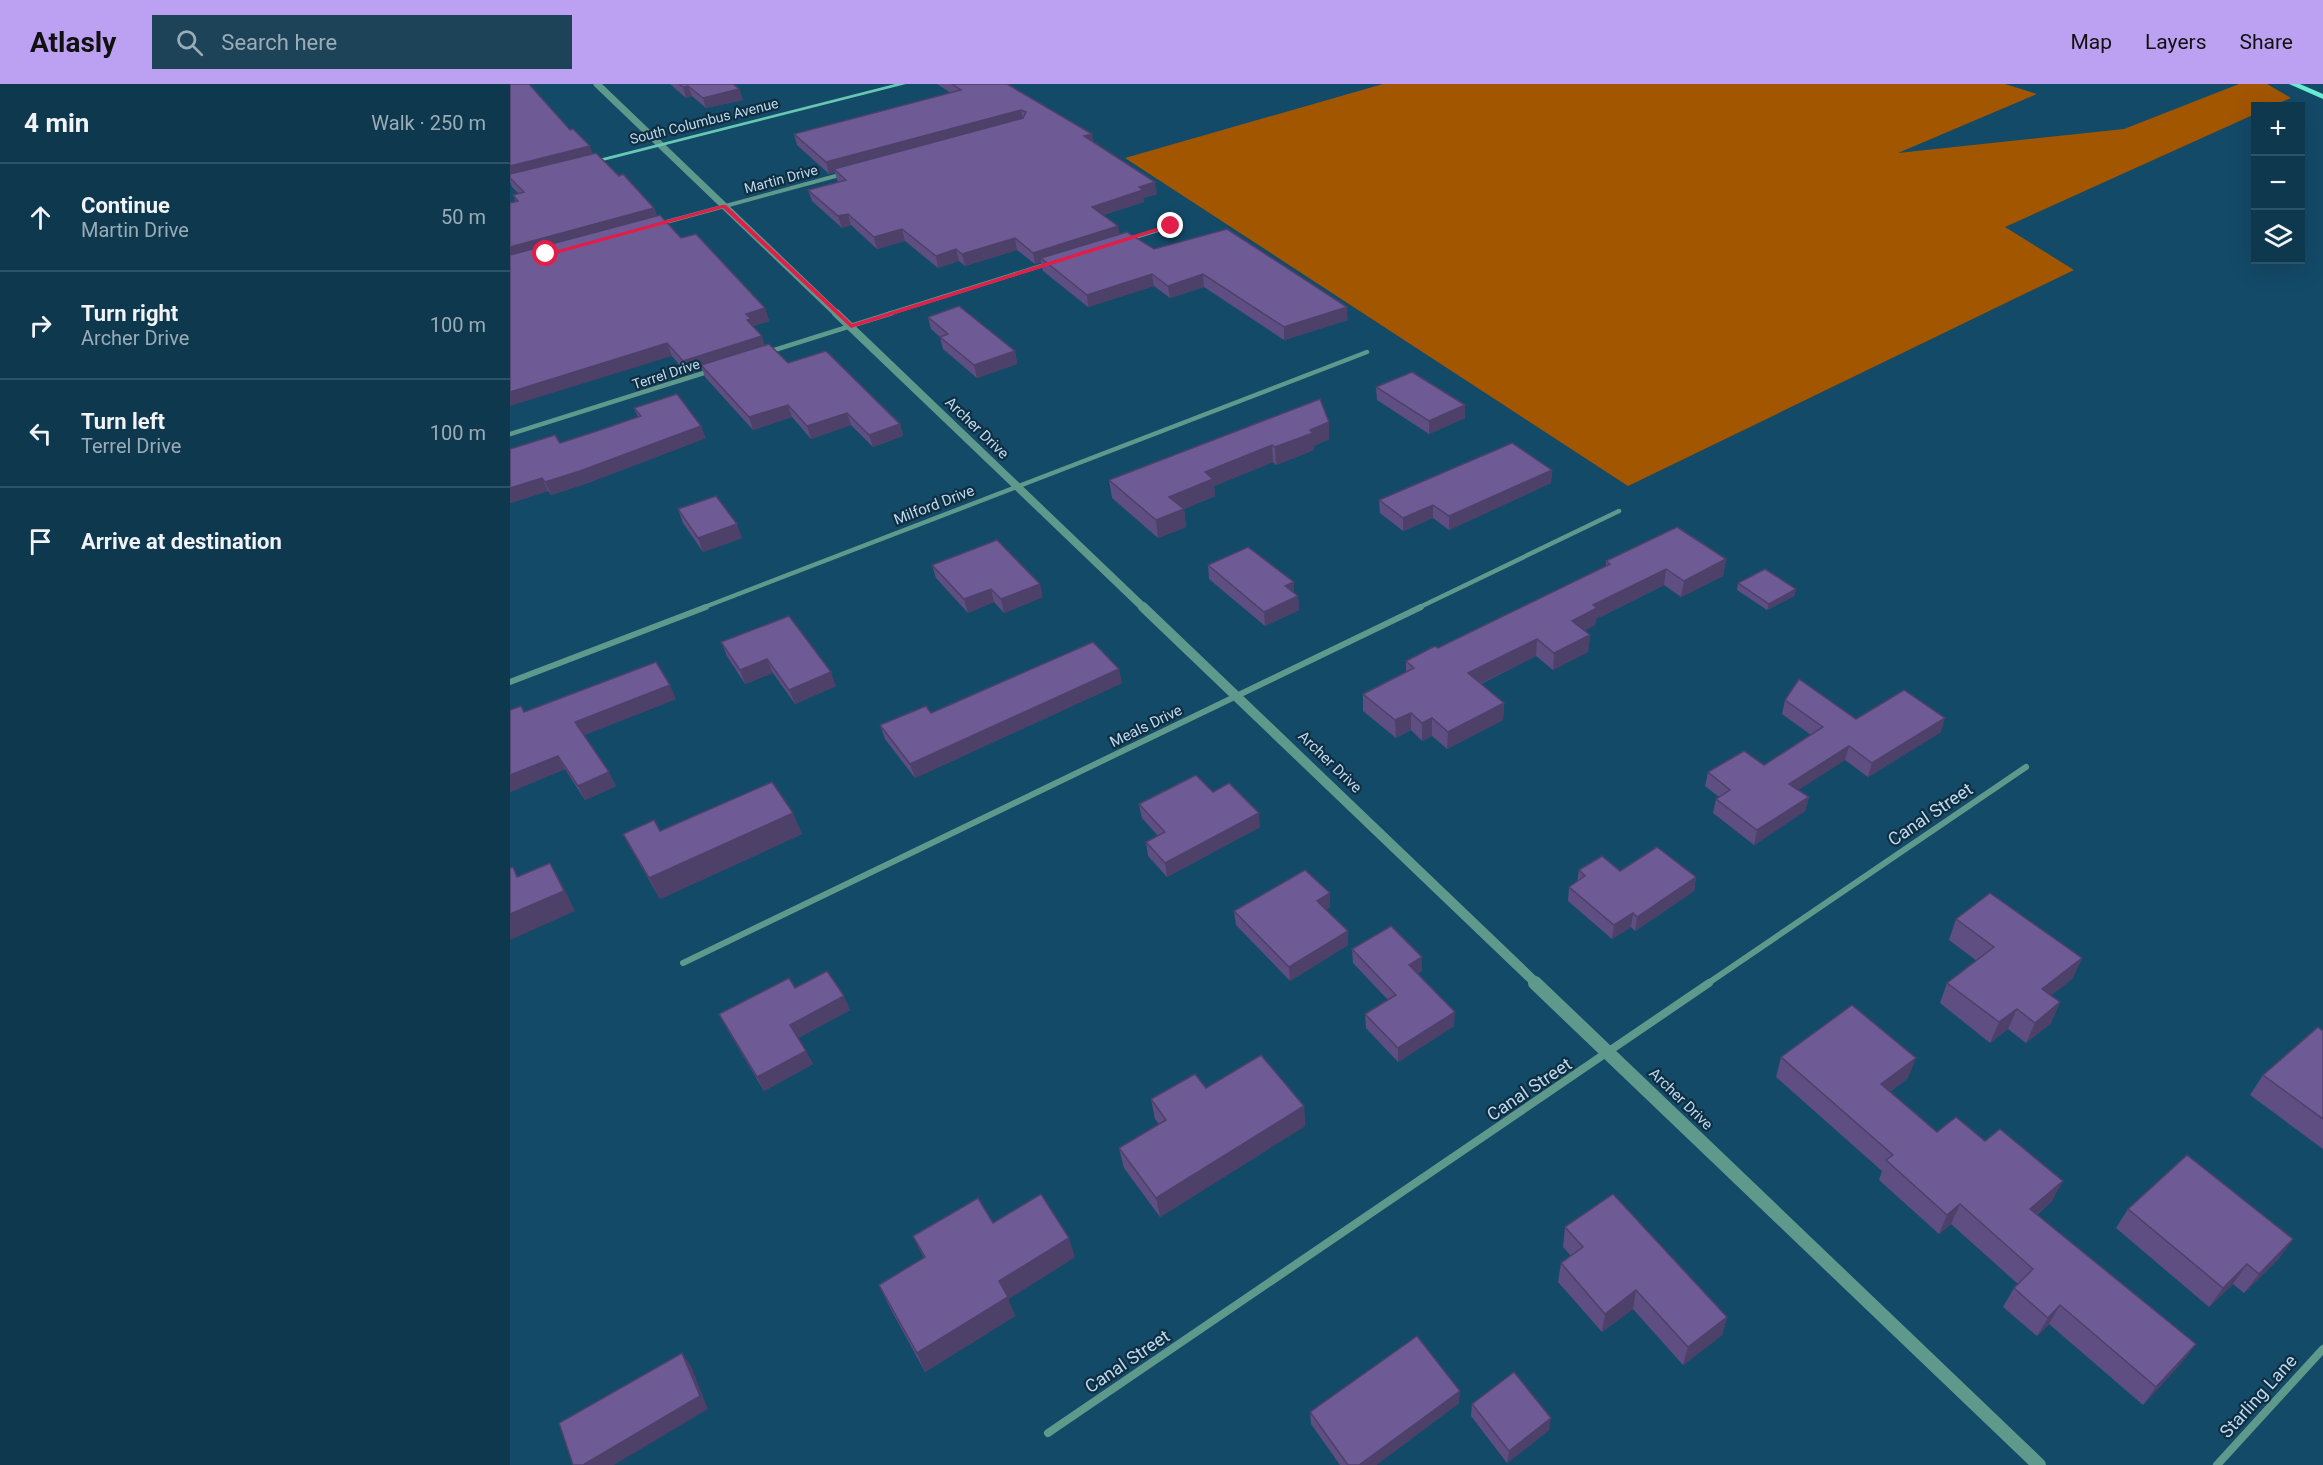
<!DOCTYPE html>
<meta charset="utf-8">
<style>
body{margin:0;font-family:Roboto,sans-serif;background:#1c4358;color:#f1f3f6}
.controls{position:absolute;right:18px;top:18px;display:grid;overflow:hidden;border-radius:0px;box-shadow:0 6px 24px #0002}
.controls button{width:54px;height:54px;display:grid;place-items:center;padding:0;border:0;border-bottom:2px solid #2e5266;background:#0e384e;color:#f1f3f6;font:30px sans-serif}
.stop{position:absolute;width:18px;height:18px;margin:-14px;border:4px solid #e11d48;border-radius:50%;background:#fff}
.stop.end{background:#e11d48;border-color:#fff;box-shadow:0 2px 6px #0008}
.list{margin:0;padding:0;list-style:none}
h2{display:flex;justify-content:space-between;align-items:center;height:78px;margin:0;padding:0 24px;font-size:26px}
h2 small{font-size:20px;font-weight:400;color:#9bacb6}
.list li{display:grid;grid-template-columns:39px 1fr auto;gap:18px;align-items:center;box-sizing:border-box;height:108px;padding:0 24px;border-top:2px solid #2e5266}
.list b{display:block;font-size:22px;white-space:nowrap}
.list p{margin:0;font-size:20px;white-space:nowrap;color:#9bacb6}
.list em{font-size:20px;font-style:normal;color:#9bacb6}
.icon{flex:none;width:33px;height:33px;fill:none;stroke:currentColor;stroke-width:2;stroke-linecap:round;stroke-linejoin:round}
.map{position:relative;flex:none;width:1813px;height:1381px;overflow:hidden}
header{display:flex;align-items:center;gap:36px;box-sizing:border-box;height:84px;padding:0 30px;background:#bca0f2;color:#111}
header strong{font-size:28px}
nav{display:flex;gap:33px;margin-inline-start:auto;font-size:21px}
.search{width:420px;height:54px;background:#1c4358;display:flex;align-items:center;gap:15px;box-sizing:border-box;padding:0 21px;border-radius:0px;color:#9bacb6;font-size:22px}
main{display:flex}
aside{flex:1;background:#0e384e}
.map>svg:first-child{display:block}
.green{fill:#a35600}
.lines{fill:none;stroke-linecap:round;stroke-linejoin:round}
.minor-far3{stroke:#5f998b;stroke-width:4}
.minor-far2{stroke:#5f998b;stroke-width:4.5}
.minor-far1{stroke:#5f998b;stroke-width:6}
.minor{stroke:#5f998b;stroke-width:8}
.tertiary-far3{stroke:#5f998b;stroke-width:7}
.tertiary-far2{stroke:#5f998b;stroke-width:8}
.tertiary-far1{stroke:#5f998b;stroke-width:10}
.tertiary{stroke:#5f998b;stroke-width:14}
.secondary{fill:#67c7b2;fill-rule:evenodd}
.primary{fill:#69ebd0;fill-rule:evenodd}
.wall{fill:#5f4e81}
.shaded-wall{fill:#4d4069}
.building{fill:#6e5b96;stroke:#4d4069;stroke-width:1.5}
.route{fill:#e11d48}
.labels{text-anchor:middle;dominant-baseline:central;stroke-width:4.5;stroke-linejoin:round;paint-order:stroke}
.far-street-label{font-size:14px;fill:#b9daf1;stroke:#112e40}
.street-label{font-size:15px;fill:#b9daf1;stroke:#112e40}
.near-street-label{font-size:18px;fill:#b9daf1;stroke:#112e40}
</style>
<header>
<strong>Atlasly</strong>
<div class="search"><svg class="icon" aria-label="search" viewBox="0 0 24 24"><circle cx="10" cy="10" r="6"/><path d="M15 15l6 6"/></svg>Search here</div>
<nav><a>Map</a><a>Layers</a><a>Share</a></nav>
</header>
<main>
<aside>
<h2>4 min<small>Walk · 250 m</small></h2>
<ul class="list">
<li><svg class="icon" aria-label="ahead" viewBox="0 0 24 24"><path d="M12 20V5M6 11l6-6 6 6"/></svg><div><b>Continue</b><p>Martin Drive</p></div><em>50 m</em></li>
<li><svg class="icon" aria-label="right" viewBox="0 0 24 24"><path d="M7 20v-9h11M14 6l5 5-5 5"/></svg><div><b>Turn right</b><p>Archer Drive</p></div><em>100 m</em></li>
<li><svg class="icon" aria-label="left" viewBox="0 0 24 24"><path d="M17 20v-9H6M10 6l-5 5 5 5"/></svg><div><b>Turn left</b><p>Terrel Drive</p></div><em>100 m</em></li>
<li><svg class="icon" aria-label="arrive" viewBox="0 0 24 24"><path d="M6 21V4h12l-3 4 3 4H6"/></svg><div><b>Arrive at destination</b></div></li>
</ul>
</aside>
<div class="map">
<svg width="1813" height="1381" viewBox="0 0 1813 1381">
<rect width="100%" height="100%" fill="#134a68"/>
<!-- green -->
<polygon class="green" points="873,0 1495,0 1527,10 1388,69 1614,45 1729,0 1757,0 1781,14 1762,22 1746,22 1745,30 1495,143 1564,186 1118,402 615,74"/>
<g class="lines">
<!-- minor-far3 -->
<g class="minor-far3">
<polyline points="149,140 333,90"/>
<polyline points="619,155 661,142"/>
<polyline points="378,230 537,180"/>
</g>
<!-- minor-far2 -->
<g class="minor-far2">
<polyline points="258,268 382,229"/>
<polyline points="0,350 200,287"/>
<polyline points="192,524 857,268"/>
<polyline points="908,524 1109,427"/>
</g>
<!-- minor-far1 -->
<g class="minor-far1">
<polyline points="0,598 196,523"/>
<polyline points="173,879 911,523"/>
<polyline points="1197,900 1516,683"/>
</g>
<!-- minor -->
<g class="minor">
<polyline points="538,1349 1199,899"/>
<polyline points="1707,1381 1813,1265"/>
</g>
<!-- tertiary-far3 -->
<polyline class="tertiary-far3" points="87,0 327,230"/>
<!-- tertiary-far2 -->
<polyline class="tertiary-far2" points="326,229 634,524"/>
<!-- tertiary-far1 -->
<polyline class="tertiary-far1" points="633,523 1027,900"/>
<!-- tertiary -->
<polyline class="tertiary" points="1025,899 1529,1381"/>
<!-- secondary -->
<polygon class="secondary" points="385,0 396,0 77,81 73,79"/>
<!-- primary -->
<polygon class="primary" points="1779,0 1790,0 1813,10 1813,15"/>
</g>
<!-- wall -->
<g class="wall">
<polygon points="0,0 60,46 82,70 109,92 144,124 147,132 171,154 255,224 259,237 243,242 255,261 278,279 390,340 393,352 363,363 341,341 301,355 282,333 243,346 195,293 192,285 177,290 162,272 6,118 3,111 9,110 2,103 0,97"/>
<polygon points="160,0 223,0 229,5 233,16 196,24 182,12 176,14"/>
<polygon points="427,0 497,0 583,58 647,110 633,114 634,118 593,131 610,150 644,165 838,236 774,256 694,203 660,214 644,202 578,223 533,187 531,178 525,180 507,166 455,182 449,177 428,184 395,157 367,165 341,141 332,144 302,117 298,106 328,98 327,96 325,88 319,90 287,61 284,50 441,9"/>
<polygon points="418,233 505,267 507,280 467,294 433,265 430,253 421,245"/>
<polygon points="866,303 955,334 919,350 867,316"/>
<polygon points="124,324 196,354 75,400 41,411 38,407 0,419 50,359 128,333"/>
<polygon points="819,338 819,355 804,362 804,366 766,381 763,378 704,402 705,412 674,425 676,443 648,454 602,414 599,396"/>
<polygon points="1042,386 1041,399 939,446 923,434 893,447 870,429 869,416"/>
<polygon points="168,425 232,454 193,468 173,439"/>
<polygon points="1216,475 1213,492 1171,513 1154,501 1086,535 1085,541 1075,546 1080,551 1078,568 1043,586 1026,572 971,600 994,619 993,636 937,665 922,652 912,657 901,646 886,654 853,627 853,610 896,588 896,577 928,564 1096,482 1096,477"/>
<polygon points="422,481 533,513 494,529 484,518 458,529 426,494"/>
<polygon points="698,481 784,498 784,509 788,512 789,526 755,542 699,495"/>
<polygon points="1228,499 1286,505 1284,512 1257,526 1227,506"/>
<polygon points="279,532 326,602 285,620 263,589 235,600 217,572 211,558"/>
<polygon points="612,599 405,694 375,655 370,641 421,629"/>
<polygon points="166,615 74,651 106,702 75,716 55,685 0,708 0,626 14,628"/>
<polygon points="1275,616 1346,635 1431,648 1358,693 1335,676 1288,706 1299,713 1295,727 1244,761 1203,729 1206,715 1209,713 1195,702 1198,688 1254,681 1301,651 1272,630"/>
<polygon points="703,708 750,743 657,793 638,772 636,758 648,752 632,734 629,720"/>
<polygon points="150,747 292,750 150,815 124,770 113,750"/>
<polygon points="1069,786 1110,787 1186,793 1184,807 1125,847 1121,843 1102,855 1058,817 1059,803 1067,798"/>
<polygon points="820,823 816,826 838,861 780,897 726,841 724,827"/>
<polygon points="1446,835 1572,874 1562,895 1541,911 1550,918 1541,939 1516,959 1498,945 1480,959 1430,919 1437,899 1467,877 1439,856"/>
<polygon points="842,865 912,873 912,887 907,890 944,942 888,978 856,944 855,930 878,916 843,879"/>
<polygon points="285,904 340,926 288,954 303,980 254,1007 216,943 209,930"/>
<polygon points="1813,947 1813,1065 1740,1011 1753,991"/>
<polygon points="1271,973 1398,994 1380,1008 1427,1048 1542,1117 1527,1131 1686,1260 1672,1278 1633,1321 1539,1240 1527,1252 1493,1223 1504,1204 1508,1200 1441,1140 1429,1150 1369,1096 1372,1087 1266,993"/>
<polygon points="696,1004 794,1022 795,1042 650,1133 614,1084 609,1064 649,1040 645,1035 641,1015"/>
<polygon points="1618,1125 1783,1155 1769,1174 1734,1209 1723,1200 1699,1223 1606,1144"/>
<polygon points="483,1139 565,1173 498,1215 505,1232 415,1288 378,1220 369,1201 414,1174 403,1152"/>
<polygon points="1055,1143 1217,1233 1212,1251 1173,1281 1123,1225 1092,1248 1048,1198 1051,1179 1061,1172 1053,1163"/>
<polygon points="949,1319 866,1381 830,1381 801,1340 800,1328"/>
<polygon points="962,1320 1039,1346 997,1379 961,1332"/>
</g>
<!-- shaded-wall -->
<g class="shaded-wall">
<polygon points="178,2 182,12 176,14 173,3"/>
<polygon points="229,5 233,16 196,24 193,14"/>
<polygon points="511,26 513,37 324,85 325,88 319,90 316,78"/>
<polygon points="582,50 584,61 574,52"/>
<polygon points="80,62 84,74 0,94 0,82"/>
<polygon points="645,98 647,110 633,114 634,118 583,134 582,123 629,103"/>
<polygon points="144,124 148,136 0,177 0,163"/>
<polygon points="338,130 341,141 332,144 328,132"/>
<polygon points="608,142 610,154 531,174 531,178 525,180 523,169"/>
<polygon points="392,145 395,157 367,165 364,153"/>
<polygon points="505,154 507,166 455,182 452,170"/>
<polygon points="446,165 449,177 428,184 426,172"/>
<polygon points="642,190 644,202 578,223 577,211"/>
<polygon points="693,190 694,203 660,214 658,202"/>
<polygon points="837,223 838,236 774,256 774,243"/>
<polygon points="255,224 259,237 243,242 245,248 241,249 236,230"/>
<polygon points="252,252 256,265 191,281 192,285 177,290 173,277"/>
<polygon points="157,259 162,272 0,322 0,308"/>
<polygon points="505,267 507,280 467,294 464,281"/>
<polygon points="278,321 282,333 243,346 239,333"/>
<polygon points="955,321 955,334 919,350 919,337"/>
<polygon points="337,329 341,341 301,355 297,342"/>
<polygon points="819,338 819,355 804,362 804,366 766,381 765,363 800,346"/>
<polygon points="390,340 393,352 363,363 359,351"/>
<polygon points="191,342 196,354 75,400 41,411 35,398"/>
<polygon points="762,361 763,378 704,402 705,412 674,425 676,443 648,454 646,436 659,413 695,388"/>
<polygon points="1042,386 1041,399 939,446 939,432"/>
<polygon points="32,394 38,407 0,419 0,404"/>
<polygon points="923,421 923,434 893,447 893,434"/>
<polygon points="227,440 232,454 193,468 188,454"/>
<polygon points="1216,475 1213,492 1171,513 1174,497"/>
<polygon points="1156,485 1154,501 1086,535 1085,541 1060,554 1062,537 1083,521"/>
<polygon points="784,498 784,512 775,502"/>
<polygon points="530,500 533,513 494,529 491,515"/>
<polygon points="481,505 484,518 458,529 454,515"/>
<polygon points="1286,505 1284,512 1257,526 1259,520"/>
<polygon points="788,512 789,526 755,542 754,528"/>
<polygon points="1080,551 1078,568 1043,586 1044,569"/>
<polygon points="1027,555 1026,572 957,606 958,589"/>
<polygon points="257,575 263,589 235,600 230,586"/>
<polygon points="609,585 612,599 405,694 400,680"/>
<polygon points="321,588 326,602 285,620 279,606"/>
<polygon points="160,601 166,615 72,652 65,638"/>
<polygon points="994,619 993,636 937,665 938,648"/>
<polygon points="901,629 901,646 886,654 885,636"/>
<polygon points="922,634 922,652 912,657 912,639"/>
<polygon points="1435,634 1431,648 1358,693 1362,679"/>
<polygon points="1339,662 1335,676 1276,714 1279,700"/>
<polygon points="48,672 55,685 0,708 0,691"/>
<polygon points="99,688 106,702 75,716 68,702"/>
<polygon points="1299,713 1295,727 1244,761 1247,746"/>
<polygon points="283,729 292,750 150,815 139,794"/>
<polygon points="749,729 750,743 657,793 655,779"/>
<polygon points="40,779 52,800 65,827 0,856 0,830"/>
<polygon points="1186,793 1184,807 1125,847 1127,833"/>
<polygon points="820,809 820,823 808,831 807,817"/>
<polygon points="1123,829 1121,843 1102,855 1104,841"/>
<polygon points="838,847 838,861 780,897 779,883"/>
<polygon points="912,873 912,887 899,895 899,881"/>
<polygon points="1572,874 1562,895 1523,926 1532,905"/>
<polygon points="334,912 340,926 286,955 280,941"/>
<polygon points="1550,918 1541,939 1516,959 1525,939"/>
<polygon points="1507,925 1498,945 1480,959 1489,938"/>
<polygon points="945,928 944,942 888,978 888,964"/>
<polygon points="296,967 303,980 254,1007 247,993"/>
<polygon points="1406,974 1398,994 1364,1020 1371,1000"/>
<polygon points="794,1022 795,1042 650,1133 646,1114"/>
<polygon points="1553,1097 1542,1117 1510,1145 1520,1125"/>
<polygon points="1450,1120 1441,1140 1429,1150 1437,1131"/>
<polygon points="559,1154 565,1173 498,1215 505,1232 415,1288 407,1269 489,1197"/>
<polygon points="1783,1155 1769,1174 1734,1209 1749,1190"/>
<polygon points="1737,1180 1723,1200 1699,1223 1713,1204"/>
<polygon points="1126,1206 1123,1225 1092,1248 1095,1230"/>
<polygon points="1550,1221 1539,1240 1527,1252 1538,1234"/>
<polygon points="1217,1233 1212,1251 1173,1281 1178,1263"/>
<polygon points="1686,1260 1672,1278 1633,1321 1646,1303"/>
<polygon points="172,1269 181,1282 198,1325 104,1381 73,1381"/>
<polygon points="950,1307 949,1319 866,1381 849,1381"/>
<polygon points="1041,1334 1039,1346 997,1379 999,1367"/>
</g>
<!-- building -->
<g class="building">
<polygon points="0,0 19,0 60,46 63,45 80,62 0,82"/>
<polygon points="169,0 223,0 229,5 193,14 178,2 173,3"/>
<polygon points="442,0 497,0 582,50 574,52 645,98 629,103 633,106 582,123 608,142 523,169 505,154 452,170 446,165 426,172 392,145 364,153 338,130 328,132 298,106 336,96 324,85 513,34 516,28 511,26 316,78 284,50 451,6"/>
<polygon points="86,69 109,92 113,90 144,124 0,163 0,119 8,117 3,111 14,108 0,94 0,90"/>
<polygon points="150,131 171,154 186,150 255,224 236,230 241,235 237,236 252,252 173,277 157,259 0,308 0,171"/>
<polygon points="717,145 837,223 774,243 693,190 658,202 642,190 577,211 531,174 617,148 644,165"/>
<polygon points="449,222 505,267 464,281 430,253 438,250 418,233"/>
<polygon points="259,260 278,279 316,267 390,340 359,351 337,329 297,342 278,321 239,333 191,281"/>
<polygon points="902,288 955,321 919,337 866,303"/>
<polygon points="167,310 191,342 70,387 35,398 32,394 0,404 0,365 45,351 50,359 93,345 131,332 124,324"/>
<polygon points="810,315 819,338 800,346 803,349 765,363 762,361 695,388 703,395 659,413 674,425 646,436 599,396"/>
<polygon points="1002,359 1042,386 939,432 923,421 893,434 869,416"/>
<polygon points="206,412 227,440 188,454 168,425"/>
<polygon points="1167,443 1216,475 1174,497 1156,485 1083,521 1087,524 1062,537 1080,551 1044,569 1027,555 958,589 994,619 938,648 922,634 912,639 901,629 885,636 853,610 904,584 896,577 925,562 928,564 1100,480 1096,477"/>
<polygon points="487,456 530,500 491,515 481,505 454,515 422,481"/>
<polygon points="738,463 784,498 775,502 788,512 754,528 698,481"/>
<polygon points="1255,485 1286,505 1259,520 1228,499"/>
<polygon points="279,532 321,588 279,606 257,575 230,586 211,558"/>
<polygon points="583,558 609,585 400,680 370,641 416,622 421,629"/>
<polygon points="146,578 160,601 65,638 99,688 68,702 48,672 0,691 0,626 11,622 14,628"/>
<polygon points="1289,595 1346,635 1394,606 1435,634 1362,679 1339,662 1279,700 1299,713 1247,746 1206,715 1220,706 1198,688 1234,667 1254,681 1313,643 1275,616"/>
<polygon points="686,691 703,708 719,699 749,729 655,779 636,758 655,748 629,720"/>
<polygon points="262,698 283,729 139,794 113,750 144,736 150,747"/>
<polygon points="1147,763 1186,793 1127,833 1123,829 1104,841 1059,803 1075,792 1069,786 1092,772 1110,787"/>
<polygon points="40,779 54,807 0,830 0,784 3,783 7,793"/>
<polygon points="795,786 820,809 807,817 838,847 779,883 724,827"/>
<polygon points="1480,809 1572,874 1532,905 1550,918 1525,939 1507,925 1489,938 1437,899 1484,863 1446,835"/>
<polygon points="881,842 912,873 899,881 945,928 888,964 855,930 886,911 842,865"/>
<polygon points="317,887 334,912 280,941 296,967 247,993 209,930 279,894 285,904"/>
<polygon points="1342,921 1406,974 1371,1000 1427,1048 1446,1033 1475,1057 1490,1045 1553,1097 1520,1125 1686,1260 1646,1303 1550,1221 1538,1234 1504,1204 1523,1185 1450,1120 1437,1131 1376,1076 1383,1071 1271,973"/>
<polygon points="1808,943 1813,947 1813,1035 1753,991"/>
<polygon points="751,971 794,1022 646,1114 609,1064 656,1036 641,1015 685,990 696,1004"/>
<polygon points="1677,1071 1783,1155 1749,1190 1737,1180 1713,1204 1618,1125"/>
<polygon points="531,1110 559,1154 489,1197 498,1213 407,1269 369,1201 415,1173 403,1152 468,1114 483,1139"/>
<polygon points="1103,1110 1217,1233 1178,1263 1126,1206 1095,1230 1051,1179 1073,1163 1055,1143"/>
<polygon points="907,1252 950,1307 849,1381 838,1381 800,1328"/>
<polygon points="172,1269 190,1312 73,1381 63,1381 49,1339"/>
<polygon points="1004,1288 1041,1334 999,1367 962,1320"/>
</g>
<!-- route -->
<polygon class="route" points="212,121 216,121 342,240 659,140 664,142 341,244 213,124 38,172 33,170"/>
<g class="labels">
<!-- far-street labels -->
<g class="far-street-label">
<text transform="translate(194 37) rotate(-14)">South Columbus Avenue</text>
<text transform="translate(271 95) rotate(-15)">Martin Drive</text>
<text transform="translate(156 290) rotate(-18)">Terrel Drive</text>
</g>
<!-- street labels -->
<g class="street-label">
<text transform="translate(467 344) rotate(44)">Archer Drive</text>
<text transform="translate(424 421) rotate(-21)">Milford Drive</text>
<text transform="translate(636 642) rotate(-26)">Meals Drive</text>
<text transform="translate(820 678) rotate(44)">Archer Drive</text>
<text transform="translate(1171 1015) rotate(44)">Archer Drive</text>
</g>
<!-- near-street labels -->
<g class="near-street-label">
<text transform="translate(1420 730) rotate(-34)">Canal Street</text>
<text transform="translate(1019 1005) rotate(-34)">Canal Street</text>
<text transform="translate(617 1277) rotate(-34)">Canal Street</text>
<text transform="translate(1748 1312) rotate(-48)">Starling Lane</text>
</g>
</g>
</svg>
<div class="controls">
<button>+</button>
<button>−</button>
<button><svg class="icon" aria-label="layers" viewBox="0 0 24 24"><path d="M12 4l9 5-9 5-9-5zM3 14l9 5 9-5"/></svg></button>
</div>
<div class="stop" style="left:36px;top:170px"></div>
<div class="stop end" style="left:661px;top:142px"></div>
</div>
</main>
